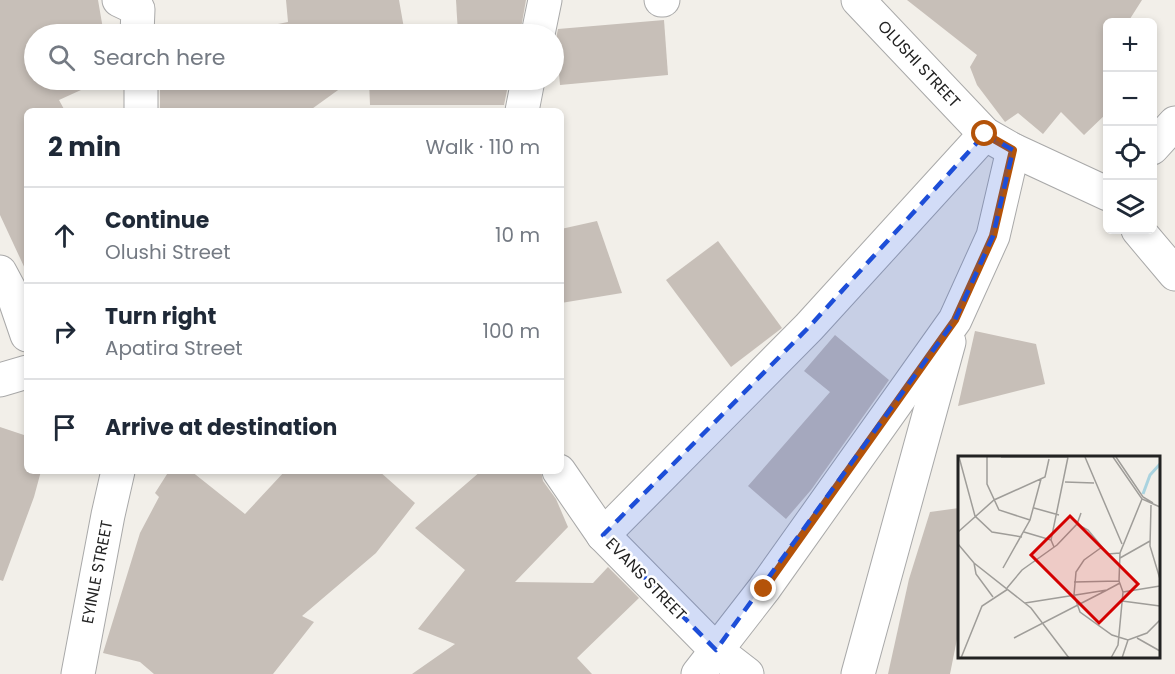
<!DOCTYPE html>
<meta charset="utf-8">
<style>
body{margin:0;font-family:Poppins,sans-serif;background:#f2f2f3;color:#1f2937}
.controls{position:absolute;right:18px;top:18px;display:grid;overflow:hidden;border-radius:9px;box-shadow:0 3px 9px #0003}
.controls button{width:54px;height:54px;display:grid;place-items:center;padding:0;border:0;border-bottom:2px solid #e0e1e3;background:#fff;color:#1f2937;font:30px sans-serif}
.stop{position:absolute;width:18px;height:18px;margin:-14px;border:4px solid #b45309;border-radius:50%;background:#fff}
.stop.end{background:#b45309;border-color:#fff;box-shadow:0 2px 6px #0008}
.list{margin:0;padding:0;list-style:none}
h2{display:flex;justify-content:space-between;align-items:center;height:78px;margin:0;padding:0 24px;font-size:26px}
h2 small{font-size:20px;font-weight:400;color:#747a83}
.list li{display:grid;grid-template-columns:39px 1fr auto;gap:18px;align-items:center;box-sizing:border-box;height:96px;padding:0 24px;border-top:2px solid #e0e1e3}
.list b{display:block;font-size:22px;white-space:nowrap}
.list p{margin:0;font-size:20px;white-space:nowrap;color:#747a83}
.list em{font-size:20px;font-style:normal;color:#747a83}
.icon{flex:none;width:33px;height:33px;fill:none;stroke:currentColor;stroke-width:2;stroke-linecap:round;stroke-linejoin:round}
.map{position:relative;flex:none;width:1175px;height:674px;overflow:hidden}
.search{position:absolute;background:#fff;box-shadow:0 3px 9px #0003;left:24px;top:24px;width:540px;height:66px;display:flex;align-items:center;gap:15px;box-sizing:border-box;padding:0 21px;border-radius:33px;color:#747a83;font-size:22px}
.panel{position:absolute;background:#fff;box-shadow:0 3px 9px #0003;left:24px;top:108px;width:540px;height:366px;border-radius:9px}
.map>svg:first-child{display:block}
.building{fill:#c7bfb8}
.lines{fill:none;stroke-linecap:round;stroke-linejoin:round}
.minor-casing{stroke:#a9a9a9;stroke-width:35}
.minor{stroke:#fff;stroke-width:33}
.route{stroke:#b45309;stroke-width:8}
.marked{fill:#1d4ed8;fill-opacity:0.2;stroke:#1d4ed8;stroke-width:4.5;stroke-dasharray:12 8;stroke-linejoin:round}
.labels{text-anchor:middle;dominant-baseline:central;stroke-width:5;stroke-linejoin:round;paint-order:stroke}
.street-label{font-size:16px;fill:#222;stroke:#fff}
.inset-river{fill:none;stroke:#aad3df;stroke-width:3}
.inset-road{fill:none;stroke:#9f9d99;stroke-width:1.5}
.view{fill:#d40000;fill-opacity:0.15;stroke:#d40000;stroke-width:3}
.inset-edge{fill:none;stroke:#222;stroke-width:3}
</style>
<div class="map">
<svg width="1175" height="674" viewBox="0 0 1175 674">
<rect width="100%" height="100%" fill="#f2efe9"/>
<!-- building -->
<g class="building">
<polygon points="0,0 98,0 103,29 112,24 117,34 34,34 34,80 103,80 59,100 65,111 27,111 27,273 0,215"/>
<polygon points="286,0 399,0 405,34 228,34 288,22"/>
<polygon points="456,0 526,0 520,34 458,34"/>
<polygon points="907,0 1142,0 1128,22 1107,22 1107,113 1084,135 1061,112 1043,134 1018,113 1005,122 977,85 970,67 977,55"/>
<polygon points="664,20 668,75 560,85 556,39 558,29"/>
<polygon points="214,28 214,34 162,34 195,31"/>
<polygon points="160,80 352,80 309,111 160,111"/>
<polygon points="369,80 509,80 504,105 370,105"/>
<polygon points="597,221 622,293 561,303 561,229"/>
<polygon points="718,241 782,328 731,367 666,280"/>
<polygon points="975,331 1036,344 1045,384 958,406"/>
<polygon points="835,335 889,380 811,490 786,519 748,486 830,392 804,371"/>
<polygon points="0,427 27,436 27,471 41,471 34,497 3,581 0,580"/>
<polygon points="169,471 191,471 245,514 285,471 379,471 415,503 376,553 302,616 314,622 273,674 154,674 140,662 103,653 140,533 159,497 155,493"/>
<polygon points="481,471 541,471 543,481 556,499 568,527 515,582 593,583 608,567 639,598 577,658 592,674 412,674 455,644 418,629 465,570 415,528"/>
<polygon points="959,508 959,629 950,674 888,674 909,579 930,512"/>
</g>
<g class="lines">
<defs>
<g id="minor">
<polyline points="119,0 138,9 137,34"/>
<polyline points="661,0 663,0"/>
<polyline points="858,0 985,134 1013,150 1108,194"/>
<polyline points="538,34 545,0"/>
<polyline points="141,80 141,111"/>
<polyline points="522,111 528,80"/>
<polyline points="1152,148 1175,123"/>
<polyline points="1138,230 1175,274"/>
<polyline points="0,272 15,300 27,335"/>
<polyline points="0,380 27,372"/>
<polyline points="559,471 603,535 716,650 747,674"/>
<polyline points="603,535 809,327 985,134"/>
<polyline points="78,674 108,515 118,471"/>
<polyline points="698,674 764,589 955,320 993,236 1013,150"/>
<polyline points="858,674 949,342"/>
</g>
</defs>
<!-- minor casing -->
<use href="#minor" class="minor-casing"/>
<!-- minor -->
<use href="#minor" class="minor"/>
</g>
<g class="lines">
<!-- route -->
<polyline class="route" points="764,589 955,320 993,236 1013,150 985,134"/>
</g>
<!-- marked area -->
<path class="marked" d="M 985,134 L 1013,150 L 993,236 L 955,320 L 716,650 L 603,535 L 809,327 Z"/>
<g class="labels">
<!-- street labels -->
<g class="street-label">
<text transform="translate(919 64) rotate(47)">OLUSHI STREET</text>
<text transform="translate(97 572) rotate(-79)">EYINLE STREET</text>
<text transform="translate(646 579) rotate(46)">EVANS STREET</text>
</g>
</g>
<!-- overview -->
<g transform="translate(958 456)">
<rect width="202" height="202" fill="#f2efe9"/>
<path class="inset-river" d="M 185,38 L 192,19 L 202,8"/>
<path class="inset-road" d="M 1,1 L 17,60 L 34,76 L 64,81M 29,1 L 29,28 L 41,54 L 72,64M 43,1 L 110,1M 127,1 L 164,88M 155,1 L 184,43 L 202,51M 158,1 L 185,41 L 195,47M 107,26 L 136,27M 193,49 L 192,90 L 202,123M 76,52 L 101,59M 119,68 L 130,74 L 150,98 L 162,97M 0,76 L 36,44 L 87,21 L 91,3M 66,76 L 93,84M 0,88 L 16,107 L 73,152 L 111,202M 96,91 L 93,84 L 110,1M 144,91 L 126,104 L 118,116 L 116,139 L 122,156 L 154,179 L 170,184 L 189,177 L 202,164M 162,102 L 192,85M 16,107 L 18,118 L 35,141M 45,112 L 72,64 L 83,23M 116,126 L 161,125M 49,132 L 64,114 L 99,89 L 119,68 L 123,57M 165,136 L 202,130M 164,145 L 202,150M 67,147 L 149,134 L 162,127M 56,182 L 149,134M 179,182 L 202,195M 3,202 L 24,150 L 50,133M 153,202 L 160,189 L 165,136 L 161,125 L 162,97 L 184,43M 164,202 L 170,184"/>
<path class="view" d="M 112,60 L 180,128 L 141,167 L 73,99 Z"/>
<rect width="202" height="202" class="inset-edge"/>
</g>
</svg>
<div class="controls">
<button>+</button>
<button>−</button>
<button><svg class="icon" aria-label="locate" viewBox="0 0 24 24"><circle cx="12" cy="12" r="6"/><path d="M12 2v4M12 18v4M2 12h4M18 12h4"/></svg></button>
<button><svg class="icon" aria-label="layers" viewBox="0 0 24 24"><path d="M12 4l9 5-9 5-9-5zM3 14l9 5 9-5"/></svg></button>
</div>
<div class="stop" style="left:985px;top:134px"></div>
<div class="stop end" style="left:764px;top:589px"></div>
<div class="search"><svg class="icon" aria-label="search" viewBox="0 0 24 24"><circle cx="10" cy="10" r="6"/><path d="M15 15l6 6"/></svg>Search here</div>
<section class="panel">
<h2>2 min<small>Walk · 110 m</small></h2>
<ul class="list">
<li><svg class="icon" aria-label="ahead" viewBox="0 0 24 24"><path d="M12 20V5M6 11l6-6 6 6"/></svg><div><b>Continue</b><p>Olushi Street</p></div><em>10 m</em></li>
<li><svg class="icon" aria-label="right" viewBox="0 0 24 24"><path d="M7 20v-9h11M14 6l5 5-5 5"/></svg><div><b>Turn right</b><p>Apatira Street</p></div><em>100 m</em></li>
<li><svg class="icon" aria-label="arrive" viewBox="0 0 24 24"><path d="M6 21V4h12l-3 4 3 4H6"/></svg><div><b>Arrive at destination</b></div></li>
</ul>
</section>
</div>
